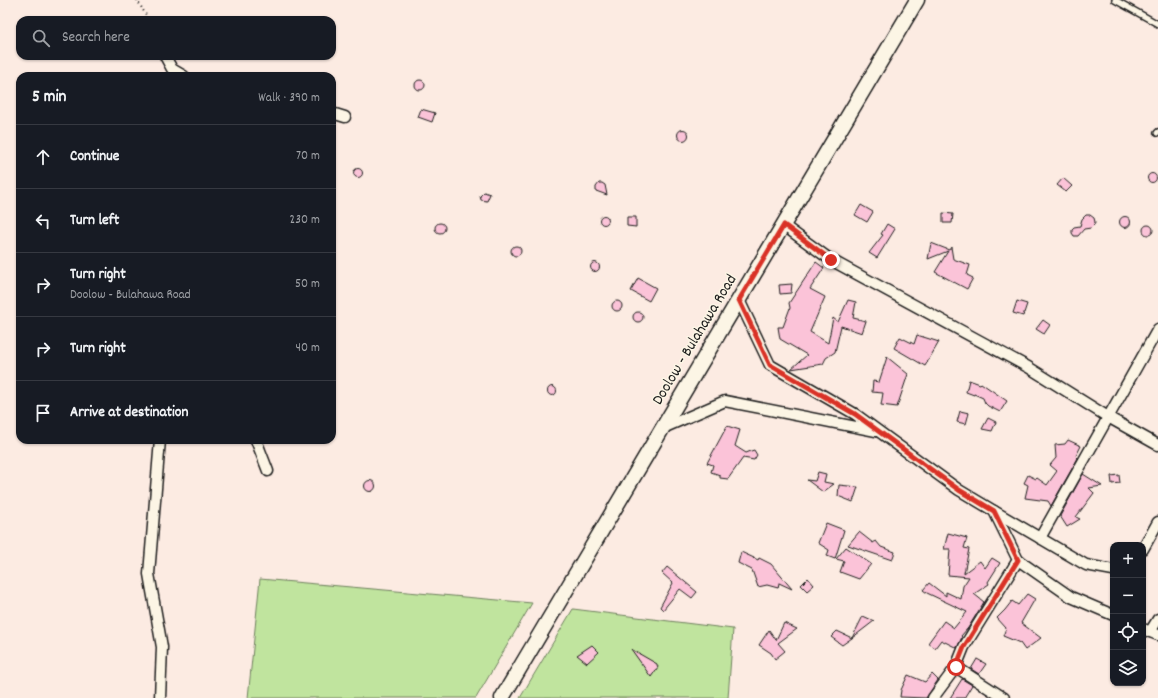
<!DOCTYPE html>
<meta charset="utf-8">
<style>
body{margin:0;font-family:Dekko,sans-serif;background:#242831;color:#f1f3f6}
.controls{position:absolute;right:12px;bottom:12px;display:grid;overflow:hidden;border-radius:8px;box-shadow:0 1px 3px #0004}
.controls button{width:36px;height:36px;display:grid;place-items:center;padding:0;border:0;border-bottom:1px solid #363941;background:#171b24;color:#f1f3f6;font:20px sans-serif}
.stop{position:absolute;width:12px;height:12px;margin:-9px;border:3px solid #d93025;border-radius:50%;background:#fff}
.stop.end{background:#d93025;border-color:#fff;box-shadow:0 1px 4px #0008}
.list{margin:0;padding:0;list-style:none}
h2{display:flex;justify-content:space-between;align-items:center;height:52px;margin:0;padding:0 16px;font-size:17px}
h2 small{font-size:13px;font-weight:400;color:#9ea1a6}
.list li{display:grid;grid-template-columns:26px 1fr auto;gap:12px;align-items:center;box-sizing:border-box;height:64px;padding:0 16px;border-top:1px solid #363941}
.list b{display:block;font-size:15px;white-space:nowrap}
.list p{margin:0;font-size:13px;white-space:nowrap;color:#9ea1a6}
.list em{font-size:13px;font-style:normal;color:#9ea1a6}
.icon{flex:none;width:22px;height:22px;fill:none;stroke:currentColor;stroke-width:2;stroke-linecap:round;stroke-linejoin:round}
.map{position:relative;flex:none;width:1158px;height:698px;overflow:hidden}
.search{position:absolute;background:#171b24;box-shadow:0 1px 3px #0004;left:16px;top:16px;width:320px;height:44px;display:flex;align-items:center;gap:10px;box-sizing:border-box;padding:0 14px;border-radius:12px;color:#9ea1a6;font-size:15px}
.panel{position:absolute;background:#171b24;box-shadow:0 1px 3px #0004;left:16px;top:72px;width:320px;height:372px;border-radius:12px}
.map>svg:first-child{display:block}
.green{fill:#c0e49e;stroke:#6e805d}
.building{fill:#fbc3d8;stroke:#1c1c1c}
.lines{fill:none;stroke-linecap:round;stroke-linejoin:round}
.lane-casing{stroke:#1c1c1c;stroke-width:8}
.street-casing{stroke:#1c1c1c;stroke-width:13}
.secondary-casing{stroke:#1c1c1c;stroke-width:17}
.path{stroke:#1c1c1c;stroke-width:2;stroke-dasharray:1 3;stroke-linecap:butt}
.lane{stroke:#fcf5e5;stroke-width:5}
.street{stroke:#fcf5e5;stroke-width:10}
.secondary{stroke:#fcf5e5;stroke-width:14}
.route{stroke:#d93025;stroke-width:5}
.labels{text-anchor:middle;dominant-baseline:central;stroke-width:3;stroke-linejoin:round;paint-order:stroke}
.street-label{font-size:16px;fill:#1c1c1c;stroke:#fcf5e5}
</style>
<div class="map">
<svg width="1158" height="698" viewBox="0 0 1158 698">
<rect width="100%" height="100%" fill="#fcebe2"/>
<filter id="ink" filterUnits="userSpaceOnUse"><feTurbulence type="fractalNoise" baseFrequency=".025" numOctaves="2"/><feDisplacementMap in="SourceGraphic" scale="8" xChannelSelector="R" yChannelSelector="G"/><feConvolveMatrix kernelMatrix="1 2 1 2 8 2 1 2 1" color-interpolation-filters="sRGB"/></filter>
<g filter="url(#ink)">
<!-- green -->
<g class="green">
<polygon points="260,579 532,603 476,698 248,698"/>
<polygon points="573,609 733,629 728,698 520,698"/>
</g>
<!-- building -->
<g class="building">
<circle cx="420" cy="85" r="5"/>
<polygon points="421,109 435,113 432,122 418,117"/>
<circle cx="683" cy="135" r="5.5"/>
<circle cx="358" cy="173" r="4.5"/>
<circle cx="1152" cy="178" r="4.5"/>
<polygon points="1063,178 1072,186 1066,192 1057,185"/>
<polygon points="599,183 602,183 605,185 607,195 596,191 596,187"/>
<polygon points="484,192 490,194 487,201 481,200 480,196"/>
<polygon points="861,205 873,212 867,222 855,215"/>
<polygon points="943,213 953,214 952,223 943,223"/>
<polygon points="1086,215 1090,215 1094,218 1095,222 1094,225 1091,228 1084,229 1078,236 1074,236 1072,233 1072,229 1074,227 1080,226 1082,219"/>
<circle cx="604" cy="220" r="4.5"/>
<circle cx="1125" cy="222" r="5.5"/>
<polygon points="627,217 636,217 636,227 627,226"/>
<circle cx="440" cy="228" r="5"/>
<polygon points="887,224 895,229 877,258 869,253 883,235 881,234"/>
<circle cx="1148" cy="230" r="5"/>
<polygon points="931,243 949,250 951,247 953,259 970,265 967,275 973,278 967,289 935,272 948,251 928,259"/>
<circle cx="516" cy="251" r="5"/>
<polygon points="816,262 824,268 810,289 825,297 810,332 828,343 833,318 838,322 848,300 856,302 853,318 866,321 862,333 841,326 835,352 826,358 823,364 791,369 807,355 780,339 778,327 783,327 790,308 789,303"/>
<circle cx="595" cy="267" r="4.5"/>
<polygon points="638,278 656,288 649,301 631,291"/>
<polygon points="792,284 791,293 780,294 779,285"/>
<polygon points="1017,301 1027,304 1023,316 1013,313"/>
<circle cx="617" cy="306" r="5"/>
<circle cx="638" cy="317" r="5"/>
<polygon points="1043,320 1050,325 1044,334 1036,329"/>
<polygon points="917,335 939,342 925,366 894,348 900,337 914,344"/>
<polygon points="887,357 908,374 897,407 881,405 883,393 872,392 873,381 879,382"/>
<polygon points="969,380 980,384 981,383 1007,401 1000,412 988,406 985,403 983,398 974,394 974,395 966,392"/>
<circle cx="552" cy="391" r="4.5"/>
<polygon points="960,411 969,413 966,424 957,422"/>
<polygon points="988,418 996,422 992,431 982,429"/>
<polygon points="727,426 740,430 735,446 746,453 751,451 754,450 757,455 754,460 743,458 728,479 720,478 720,475 711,472 713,465 707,463"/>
<polygon points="1068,440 1081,446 1076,456 1078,458 1051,506 1048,501 1025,498 1028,485 1024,483 1028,475 1036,479 1037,478 1047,485 1057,471 1050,465 1056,458 1055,445 1065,444"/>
<polygon points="818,472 826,474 824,482 834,484 823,492 807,480 815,481"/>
<polygon points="1083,474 1102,486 1089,488 1094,493 1076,517 1080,519 1067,527 1060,516"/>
<polygon points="1119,475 1120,483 1112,484 1111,476"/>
<circle cx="370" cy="486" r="5.5"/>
<polygon points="839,485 858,487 853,502 838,496"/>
<polygon points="826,523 844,530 835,559 827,556 829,550 818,543"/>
<polygon points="859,532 873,543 876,541 881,547 895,552 892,560 848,545"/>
<polygon points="948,533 967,538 964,548 969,549 964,573 980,561 985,568 992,558 1000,563 988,582 989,584 974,594 984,602 968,628 961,636 962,637 957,648 941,640 935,648 928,643 944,621 954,628 967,612 927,593 923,590 929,583 946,596 946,592 961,599 963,586 969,577 948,575 950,549 944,549"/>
<polygon points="846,547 871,564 859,579 840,572 844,561 836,559"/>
<polygon points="741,552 754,558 753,559 754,558 758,560 759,558 771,564 792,589 779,583 778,588 767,585 758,587 752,570 738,563"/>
<polygon points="667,567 697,592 692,598 680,589 663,610 660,607 673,583 662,573"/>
<polygon points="808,578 814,585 807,591 801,585"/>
<polygon points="1027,594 1035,599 1021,623 1041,638 1025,650 1020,643 1003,636 1006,628 997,618 1005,610 1012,601 1018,605"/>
<polygon points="863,616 874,621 852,638"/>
<polygon points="784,623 797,629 778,643 785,651 775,659 771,653 759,645 769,630 776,640"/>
<polygon points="837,631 852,638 842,645 831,637"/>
<polygon points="592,645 599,652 587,663 577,655"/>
<polygon points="631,649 657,664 657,665 658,667 651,677"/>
<polygon points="977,659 986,664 979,674 971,669"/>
<polygon points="932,674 938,680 926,698 900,697 901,690 908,675 925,682"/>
<polygon points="962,679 972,685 964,698 950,698"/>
</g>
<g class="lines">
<defs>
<g id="lane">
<polyline points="1115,0 1158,24"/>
<polyline points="1157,133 1158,132"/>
</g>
<g id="street">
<polyline points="165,56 172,69 184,76"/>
<polyline points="332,113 345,117"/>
<polyline points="783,225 831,260 1028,367 1108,417 1158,445"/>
<polyline points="739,300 770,365 855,414 959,490 994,511 1018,560 1071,597 1113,615"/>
<polyline points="663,428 725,401 876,431"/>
<polyline points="160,440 149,574 162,647 160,698"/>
<polyline points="256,440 268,471"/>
<polyline points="994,511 1086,565 1113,570"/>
<polyline points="1040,538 1158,329"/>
<polyline points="1143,549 1158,522"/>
<polyline points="1143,629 1158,635"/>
<polyline points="1150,632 1158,619"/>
<polyline points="956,667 1004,698"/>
<polyline points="933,698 956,667 964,647 1018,560"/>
</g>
<polyline id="secondary" points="502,698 917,0"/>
</defs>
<!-- lane casing -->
<use href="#lane" class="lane-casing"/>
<!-- street casing -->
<use href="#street" class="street-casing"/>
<!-- secondary casing -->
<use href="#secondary" class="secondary-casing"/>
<!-- path -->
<polyline class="path" points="137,0 149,20"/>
<!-- lane -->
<use href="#lane" class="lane"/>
<!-- street -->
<use href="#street" class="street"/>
<!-- secondary -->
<use href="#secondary" class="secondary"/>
</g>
</g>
<g class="lines" filter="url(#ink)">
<!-- route -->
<polyline class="route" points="831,260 784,225 739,300 770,365 855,414 959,490 994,511 1018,560 964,647 956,667"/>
</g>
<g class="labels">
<!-- street labels -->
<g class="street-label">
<text transform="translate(695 340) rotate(-59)">Doolow - Bulahawa Road</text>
</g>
</g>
</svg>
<div class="controls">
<button>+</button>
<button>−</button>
<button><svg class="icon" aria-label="locate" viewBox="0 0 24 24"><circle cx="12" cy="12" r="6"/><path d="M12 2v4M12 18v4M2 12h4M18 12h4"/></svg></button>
<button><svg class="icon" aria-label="layers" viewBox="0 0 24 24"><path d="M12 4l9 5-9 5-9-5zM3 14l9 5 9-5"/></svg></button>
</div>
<div class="stop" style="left:956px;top:667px"></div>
<div class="stop end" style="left:831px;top:260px"></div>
<div class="search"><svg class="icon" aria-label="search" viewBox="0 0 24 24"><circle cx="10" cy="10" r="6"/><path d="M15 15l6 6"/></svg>Search here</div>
<section class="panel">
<h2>5 min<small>Walk · 390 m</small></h2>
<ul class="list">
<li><svg class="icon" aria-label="ahead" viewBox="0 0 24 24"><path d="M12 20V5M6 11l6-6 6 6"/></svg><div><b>Continue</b></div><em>70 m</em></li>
<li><svg class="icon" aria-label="left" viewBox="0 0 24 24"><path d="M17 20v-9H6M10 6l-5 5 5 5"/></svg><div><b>Turn left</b></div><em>230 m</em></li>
<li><svg class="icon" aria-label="right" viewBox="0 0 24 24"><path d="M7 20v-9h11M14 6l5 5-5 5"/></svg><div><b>Turn right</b><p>Doolow - Bulahawa Road</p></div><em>50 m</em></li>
<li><svg class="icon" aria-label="right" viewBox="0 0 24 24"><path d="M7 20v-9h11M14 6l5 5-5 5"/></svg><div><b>Turn right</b></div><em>40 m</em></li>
<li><svg class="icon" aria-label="arrive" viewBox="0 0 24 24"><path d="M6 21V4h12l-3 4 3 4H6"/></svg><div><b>Arrive at destination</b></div></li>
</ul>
</section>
</div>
